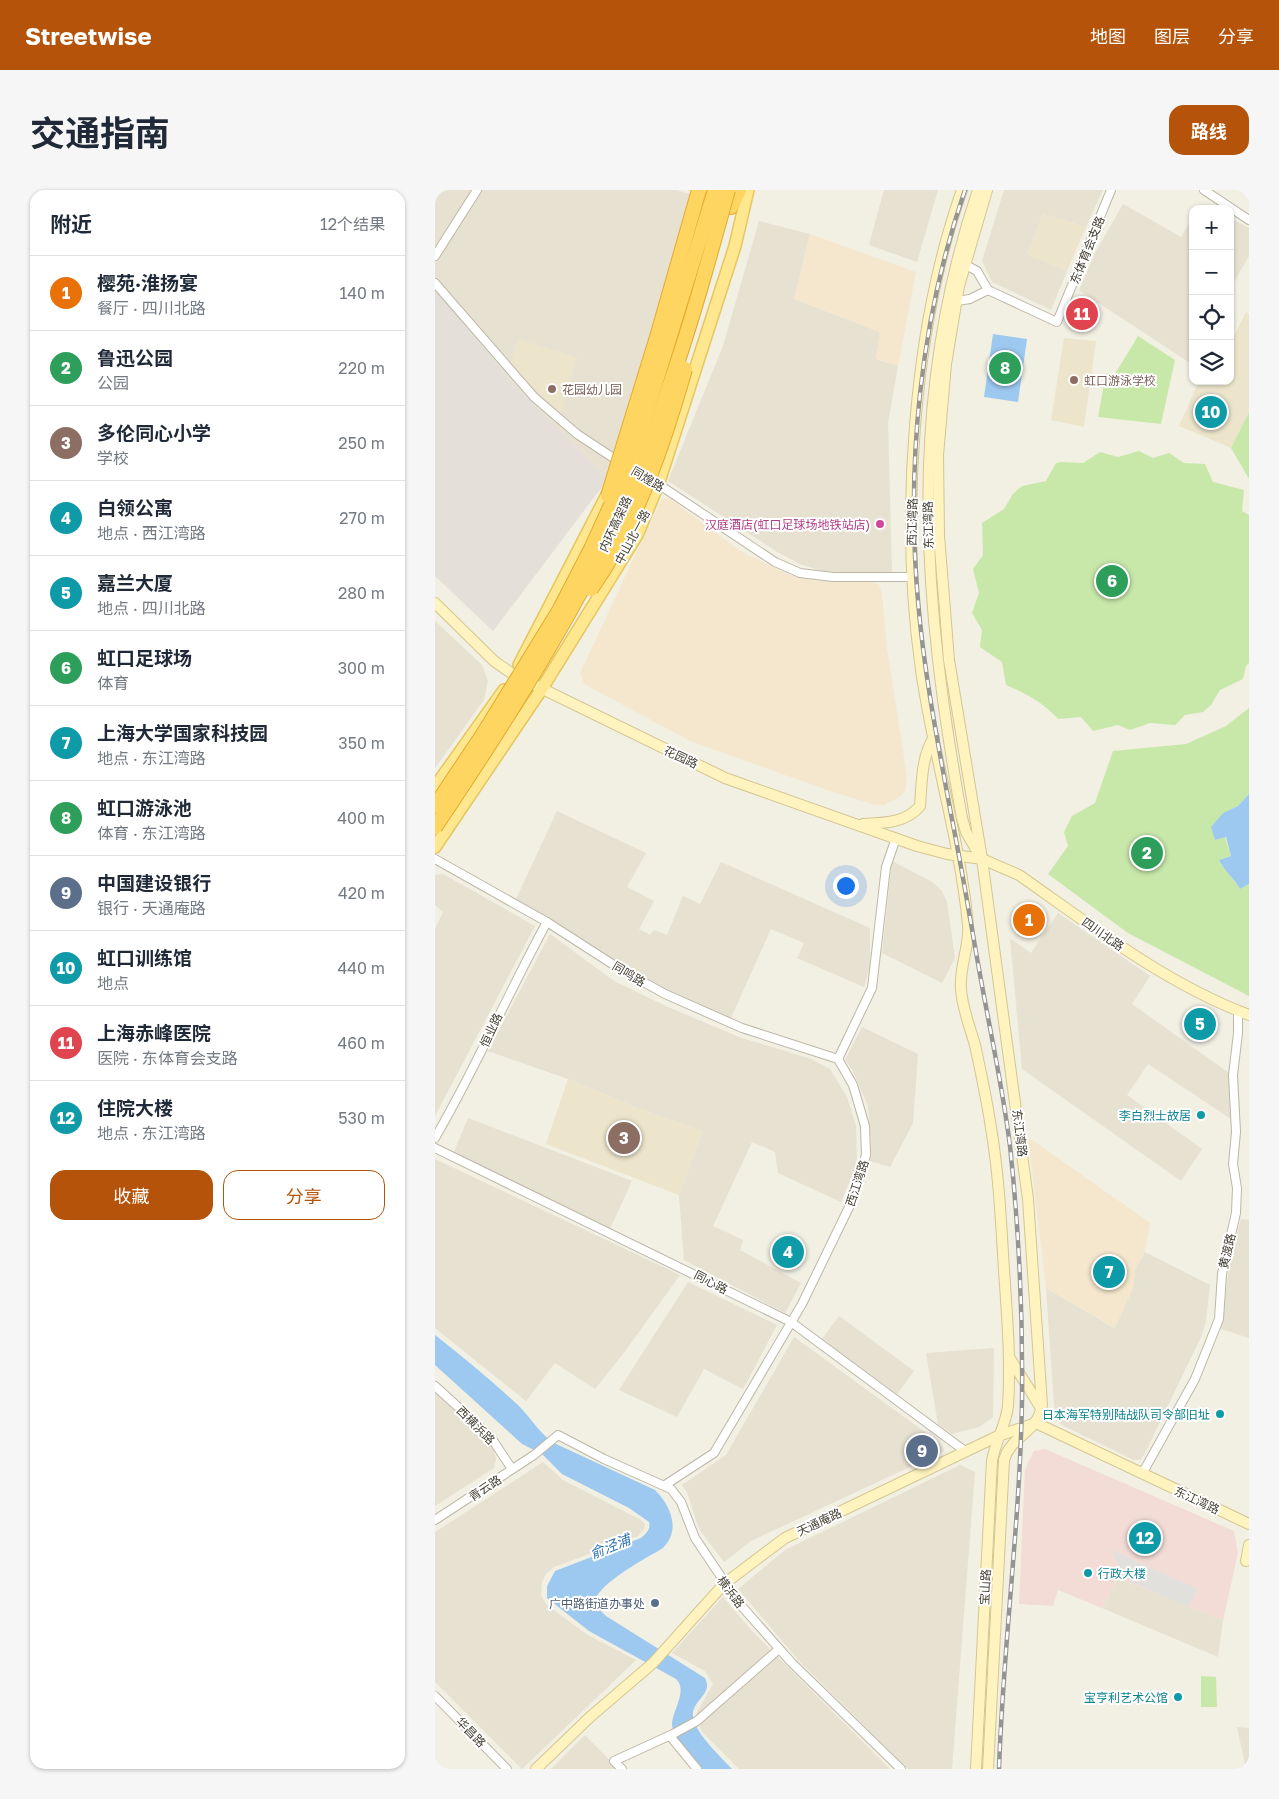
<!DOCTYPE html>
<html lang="zh">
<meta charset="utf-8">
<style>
body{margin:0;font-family:"Golos Text","Noto Sans SC",sans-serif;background:#f6f6f7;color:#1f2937}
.controls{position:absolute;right:15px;top:15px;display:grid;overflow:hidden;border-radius:10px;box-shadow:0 1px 4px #0004}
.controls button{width:45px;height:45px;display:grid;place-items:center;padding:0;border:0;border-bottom:1px solid #e0e1e3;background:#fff;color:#1f2937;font:25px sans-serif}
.you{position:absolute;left:410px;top:695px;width:18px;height:18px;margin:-12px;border:4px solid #fff;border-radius:50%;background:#1a73e8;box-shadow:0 0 0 8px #1a73e833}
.badge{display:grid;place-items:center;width:32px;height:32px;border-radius:50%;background:#b45309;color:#fff;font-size:16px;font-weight:700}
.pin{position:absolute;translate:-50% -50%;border:2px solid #fff;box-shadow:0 1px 5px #0006}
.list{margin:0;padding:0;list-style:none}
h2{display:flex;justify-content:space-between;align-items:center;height:65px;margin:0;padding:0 20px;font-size:21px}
h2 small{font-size:16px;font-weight:400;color:#747a83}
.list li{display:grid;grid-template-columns:32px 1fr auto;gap:15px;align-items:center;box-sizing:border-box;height:75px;padding:0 20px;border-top:1px solid #e0e1e3}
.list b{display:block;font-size:19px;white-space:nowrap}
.list p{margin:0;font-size:16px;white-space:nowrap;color:#747a83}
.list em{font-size:16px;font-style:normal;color:#747a83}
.actions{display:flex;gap:10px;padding:15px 20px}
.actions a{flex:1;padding:11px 0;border:1px solid #b45309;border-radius:15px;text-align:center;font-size:18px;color:#b45309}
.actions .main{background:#b45309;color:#fff}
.icon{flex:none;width:28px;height:28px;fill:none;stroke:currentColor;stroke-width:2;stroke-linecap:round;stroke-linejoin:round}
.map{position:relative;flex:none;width:814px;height:1579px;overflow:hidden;border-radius:15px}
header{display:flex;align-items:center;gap:30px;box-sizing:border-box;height:70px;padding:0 25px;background:#b45309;color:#fff}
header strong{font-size:24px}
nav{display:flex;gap:28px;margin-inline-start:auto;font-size:18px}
.intro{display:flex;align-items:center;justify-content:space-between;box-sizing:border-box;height:120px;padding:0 30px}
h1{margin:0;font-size:35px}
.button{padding:12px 22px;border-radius:15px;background:#b45309;color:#fff;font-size:18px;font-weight:700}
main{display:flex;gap:30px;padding:0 30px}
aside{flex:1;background:#fff;border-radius:15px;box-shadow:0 1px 4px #0004}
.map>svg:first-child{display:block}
.residential{fill:#e6e1d1}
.commercial{fill:#f5e7cd}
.industrial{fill:#e4dfd8}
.education{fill:#ece5cc}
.medical{fill:#f3dcd6}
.green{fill:#c8e8aa}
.parking{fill:#e2e0dc}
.water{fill:#9dc9f1}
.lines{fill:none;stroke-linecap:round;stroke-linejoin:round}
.street-casing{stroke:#bdb7a6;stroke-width:10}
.secondary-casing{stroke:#d4c692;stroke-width:12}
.primary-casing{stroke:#e6c65e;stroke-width:14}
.highway-casing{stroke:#e0ab2f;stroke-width:16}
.street{stroke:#fff;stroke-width:8}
.secondary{stroke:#fff4c0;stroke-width:10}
.primary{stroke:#ffe78f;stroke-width:11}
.highway{stroke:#ffd561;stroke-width:14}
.rail-casing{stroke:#949494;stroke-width:4.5}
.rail{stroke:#fff;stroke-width:2.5;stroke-dasharray:8;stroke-linecap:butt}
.highway-bridge-casing{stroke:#e0ab2f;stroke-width:16;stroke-linecap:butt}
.highway-bridge{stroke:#ffd561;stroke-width:14}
.education-dot{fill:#8d6e63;stroke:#fff;stroke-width:2}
.hotel-dot{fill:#d1479c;stroke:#fff;stroke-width:2}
.culture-dot{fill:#0f9aa8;stroke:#fff;stroke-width:2}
.service-dot{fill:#5c6f8a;stroke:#fff;stroke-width:2}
.labels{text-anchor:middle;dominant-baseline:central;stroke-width:4;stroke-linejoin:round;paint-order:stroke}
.street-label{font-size:12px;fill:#443f33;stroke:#fff}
.education-label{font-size:12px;fill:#785e54;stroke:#fff;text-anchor:start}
.hotel-label{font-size:12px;fill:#b23c85;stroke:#fff;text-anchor:end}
.culture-label{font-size:12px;fill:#0d838f;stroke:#fff;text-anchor:end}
.service-label{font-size:12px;fill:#4e5e75;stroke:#fff;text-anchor:end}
.water-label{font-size:14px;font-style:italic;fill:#2b70b1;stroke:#fff}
</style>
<header>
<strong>Streetwise</strong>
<nav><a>地图</a><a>图层</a><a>分享</a></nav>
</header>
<div class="intro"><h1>交通指南</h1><a class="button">路线</a></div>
<main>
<aside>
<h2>附近<small>12个结果</small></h2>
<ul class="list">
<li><span class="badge" style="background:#e8710a">1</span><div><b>樱苑·淮扬宴</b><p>餐厅 · 四川北路</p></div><em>140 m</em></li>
<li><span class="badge" style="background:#2e9e5b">2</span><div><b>鲁迅公园</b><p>公园</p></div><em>220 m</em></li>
<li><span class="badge" style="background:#8d6e63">3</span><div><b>多伦同心小学</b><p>学校</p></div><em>250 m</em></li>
<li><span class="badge" style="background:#0f9aa8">4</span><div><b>白领公寓</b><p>地点 · 西江湾路</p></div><em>270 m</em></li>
<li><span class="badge" style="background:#0f9aa8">5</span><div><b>嘉兰大厦</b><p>地点 · 四川北路</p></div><em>280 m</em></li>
<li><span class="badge" style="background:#2e9e5b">6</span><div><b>虹口足球场</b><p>体育</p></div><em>300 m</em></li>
<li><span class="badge" style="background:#0f9aa8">7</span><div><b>上海大学国家科技园</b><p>地点 · 东江湾路</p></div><em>350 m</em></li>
<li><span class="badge" style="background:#2e9e5b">8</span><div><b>虹口游泳池</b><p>体育 · 东江湾路</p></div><em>400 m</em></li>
<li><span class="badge" style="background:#5c6f8a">9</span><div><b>中国建设银行</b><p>银行 · 天通庵路</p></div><em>420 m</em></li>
<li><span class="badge" style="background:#0f9aa8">10</span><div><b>虹口训练馆</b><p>地点</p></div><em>440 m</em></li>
<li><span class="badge" style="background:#e0444e">11</span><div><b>上海赤峰医院</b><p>医院 · 东体育会支路</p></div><em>460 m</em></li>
<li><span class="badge" style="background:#0f9aa8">12</span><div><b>住院大楼</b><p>地点 · 东江湾路</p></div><em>530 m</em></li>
</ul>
<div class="actions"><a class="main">收藏</a><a>分享</a></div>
</aside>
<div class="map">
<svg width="814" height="1579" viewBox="0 0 814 1579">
<rect width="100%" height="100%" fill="#f2efe3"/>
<!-- residential -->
<g class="residential">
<polygon points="0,0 241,0 258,5 173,289 79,194 0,100"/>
<polygon points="449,0 503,0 482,72 434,55"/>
<polygon points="569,0 668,0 651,37 608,24 592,64 632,81 616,120 557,92 547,71"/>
<polygon points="688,14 746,47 758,27 758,169 755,173 644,100 660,63"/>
<polygon points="795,28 814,38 814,66 795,99"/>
<polygon points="324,31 375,44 359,109 445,142 441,169 463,176 453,233 457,382 420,383 387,381 365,374 344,363 233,291 288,156"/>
<polygon points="0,431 47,475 53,491 49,510 0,578"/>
<polygon points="122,621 211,663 192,697 219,711 204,739 215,745 219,740 232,745 248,706 265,714 286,672 435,738 435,776 429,797 362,768 369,753 336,739 295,830 215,794 80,711"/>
<polygon points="457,671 497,692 507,701 512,712 520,768 507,793 447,763"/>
<polygon points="8,684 100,736 0,926 0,739 8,722 0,715 0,685"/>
<polygon points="623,723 715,786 697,814 794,883 796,929 713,874 692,905 767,959 746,991 587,879 575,748 596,763"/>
<polygon points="115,744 179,791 231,816 304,847 376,869 395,879 412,907 421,936 422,974 406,1012 343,983 340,962 317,952 278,1036 308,1050 305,1060 366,1093 350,1123 249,1070 244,1005 268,941 202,918 133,889 53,861"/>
<polygon points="427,837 483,864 478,933 455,977 435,971 436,954 433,916 417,879 410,870"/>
<polygon points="33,928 197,991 175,1039 18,964"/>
<polygon points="0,969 245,1085 191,1160 160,1199 120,1173 91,1211 0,1138"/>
<polygon points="806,1029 814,1030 814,1148 786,1139 795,1070"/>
<polygon points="710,1062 775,1095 771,1131 766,1147 709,1265 705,1270 699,1270 629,1236 622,1231 619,1215 611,1098 679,1138 698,1098 700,1080"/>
<polygon points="253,1092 342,1135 308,1199 269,1179 242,1227 184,1200"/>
<polygon points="404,1126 479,1181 462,1204 387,1149"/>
<polygon points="359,1147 505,1253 509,1261 316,1351 289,1372 264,1339 252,1302 247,1295 291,1265"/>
<polygon points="559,1158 558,1227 544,1237 517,1244 503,1234 491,1163"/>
<polygon points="0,1202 52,1248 59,1260 61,1269 59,1278 0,1316"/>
<polygon points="108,1272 128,1290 206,1330 210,1335 209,1339 203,1346 119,1377 111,1384 107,1392 106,1406 112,1415 151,1444 201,1470 87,1579 0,1492 0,1342"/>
<polygon points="525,1275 540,1282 517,1579 473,1579 365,1472 303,1399 350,1360"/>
<polygon points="683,1388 788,1430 783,1467 667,1418"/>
<polygon points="288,1407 315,1439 455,1579 304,1579 267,1542 261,1524 278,1494 270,1481 237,1463"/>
<polygon points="802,1537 814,1538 814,1579 811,1579"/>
<polygon points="150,1545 183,1579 116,1579"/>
</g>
<!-- commercial -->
<g class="commercial">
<polygon points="375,44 481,82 463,176 441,169 445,142 359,109"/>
<polygon points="230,308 235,309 307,362 354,385 383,391 439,392 444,395 447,403 452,458 472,587 470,601 466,606 449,615 437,614 398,602 255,551 149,494 145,483 226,310"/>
<polygon points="593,947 715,1033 710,1062 700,1080 698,1098 680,1138 611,1098"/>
</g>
<!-- industrial -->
<polygon class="industrial" points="0,100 79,194 173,289 58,441 0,386"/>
<!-- education -->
<g class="education">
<polygon points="608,24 651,37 632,81 592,64"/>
<polygon points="811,122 814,124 814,222 796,258 744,236 764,191 795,191 795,154"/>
<polygon points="629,148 661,151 649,237 616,230"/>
<polygon points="83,149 142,167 126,224 75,174"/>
<polygon points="133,889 202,918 268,941 244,1005 111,954"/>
</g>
<!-- medical -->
<polygon class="medical" points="610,1259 799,1341 803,1363 788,1430 683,1388 667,1418 623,1400 618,1416 584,1414 590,1279 599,1261"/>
<!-- green -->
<g class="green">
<polygon points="703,146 740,170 726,234 663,227 671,183 680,184"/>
<polygon points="814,222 814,289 796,258"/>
<path d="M 704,261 L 718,268 L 734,263 L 749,273 L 770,274 L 778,292 L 809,300 L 807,321 L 814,325 L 814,473 L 811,476 L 808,489 L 785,500 L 776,515 L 768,522 L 750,525 L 740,535 L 715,533 L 695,540 L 683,535 L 658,541 L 646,527 L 623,529 C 608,512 592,504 571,495 L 567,472 L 545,457 L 547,440 L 537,423 L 544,403 L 538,379 L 548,365 L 547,333 L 569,319 L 578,304 L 587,296 L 611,291 L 621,273 L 626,272 L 648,273 L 665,262 L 683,267 Z"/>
<path d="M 814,518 L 814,604 L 803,616 L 788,623 L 780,650 L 790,647 L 796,666 L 784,670 C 790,682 799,688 805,699 L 814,694 L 814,806 L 693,743 L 613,684 L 633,656 L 629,642 L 637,626 L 660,613 L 678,561 L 751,554 L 791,536 Z"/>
<polygon points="766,1486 781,1487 782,1517 766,1517"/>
</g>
<!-- parking -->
<polygon class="parking" points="677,1360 763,1399 754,1417 688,1388"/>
<!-- water -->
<g class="water">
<polygon points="558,144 592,149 583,212 549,207"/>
<path d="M 814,604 L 814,694 L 805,699 C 799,688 790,682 784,670 L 796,666 L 791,647 L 780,650 L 776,637 L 788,623 L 803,616 Z"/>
<path d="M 0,1145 C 29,1168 57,1191 84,1216 C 96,1228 104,1243 119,1253 L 220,1300 C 236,1316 246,1340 228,1358 C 212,1368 157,1396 160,1415 L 171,1426 L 270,1488 C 279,1504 256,1511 258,1526 C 259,1542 286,1567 297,1579 L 265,1579 C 255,1567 237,1550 237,1533 C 238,1520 253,1500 241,1489 L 154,1441 L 112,1408 L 112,1396 L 120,1381 L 206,1348 C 211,1343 216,1340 214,1332 L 194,1318 L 127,1284 L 107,1264 L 87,1254 L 0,1175 Z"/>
</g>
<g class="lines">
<defs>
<g id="street">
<polyline points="769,0 814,30"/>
<polyline points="0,66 42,0"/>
<polyline points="529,74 542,81 553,100"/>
<polyline points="0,93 99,207 142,244 186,273"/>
<polyline points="553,100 622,132 676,0"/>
<polyline points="522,111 535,109 553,100"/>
<polyline points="220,292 340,372 365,383 398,387 477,387"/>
<polyline points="0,669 112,732 185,779 230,804 307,838 403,869"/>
<polyline points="403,869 437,798 451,677 461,648"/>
<path d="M 0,948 C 41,878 73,803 112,732"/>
<polyline points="0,958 356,1132 530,1261"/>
<polyline points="0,1196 55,1246 77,1279"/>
<polyline points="707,1284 760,1189 784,1129 787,1084 801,1023 802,998 798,974 801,942 798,885 803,843 803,821"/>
<polyline points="230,1295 279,1263 367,1114 418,1009 431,965 430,936 418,895 403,869"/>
<polyline points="0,1330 99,1265 123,1245 169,1269 236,1299 246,1312 260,1348 303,1412 356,1472 466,1579"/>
<polyline points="0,1506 72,1579"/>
<polyline points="235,1546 262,1579"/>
<polyline points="187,1579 179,1571 238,1544 262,1531 344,1459"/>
</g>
<g id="secondary">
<path d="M 527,0 C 477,141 465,332 486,480 C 498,565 525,649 533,735 C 535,756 524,777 526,799 C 527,818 535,837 540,855 C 546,883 552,910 556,938 C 564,985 566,1032 569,1080 C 572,1125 576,1171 573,1216 C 571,1235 560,1252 557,1271 L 541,1579"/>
<path d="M 543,0 C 471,213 488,412 527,628 L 531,642 L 545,666"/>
<path d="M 552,0 L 524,96 L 511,174 L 503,265 L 504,346 L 514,470 L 547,669 L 593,1009 L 607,1215 C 603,1243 576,1245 569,1270 L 553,1579"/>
<path d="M 0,413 L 59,471 L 79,485 L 290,588 L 482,656 L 512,664 L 547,669 L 584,685 C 657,736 729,793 814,825"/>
<path d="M 428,634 C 449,633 471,633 485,616 C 487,592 486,568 499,547"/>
<polyline points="574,1167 606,1218"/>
<polyline points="811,1371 814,1355"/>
<polyline points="101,1579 155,1527 218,1473 289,1394 350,1348 563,1246 601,1233 814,1334"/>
</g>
<g id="primary">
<polyline points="261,34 271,0"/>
<polyline points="84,475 175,299"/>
<polyline points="0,597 69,500"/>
<polyline points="0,657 106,500 202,345 223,295 300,56 313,0"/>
</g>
<polyline id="highway" points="296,17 304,0"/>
</defs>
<!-- street casing -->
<use href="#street" class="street-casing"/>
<!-- secondary casing -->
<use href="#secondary" class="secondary-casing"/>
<!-- primary casing -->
<use href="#primary" class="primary-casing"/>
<!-- highway casing -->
<use href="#highway" class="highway-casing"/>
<!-- street -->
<use href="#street" class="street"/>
<!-- secondary -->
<use href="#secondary" class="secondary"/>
<!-- primary -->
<use href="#primary" class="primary"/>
<!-- highway -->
<use href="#highway" class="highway"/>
<defs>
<path id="rail" d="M 530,0 C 485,130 471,274 483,411 C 489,483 503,554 516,624 C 527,679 536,735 546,790 C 556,845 568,900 575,956 C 584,1040 588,1126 587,1211 C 585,1334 568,1456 564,1579"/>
</defs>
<!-- rail casing -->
<use href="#rail" class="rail-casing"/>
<!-- rail -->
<use href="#rail" class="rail"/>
<defs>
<g id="highway-bridge">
<polyline points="173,306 222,147 264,0"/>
<path d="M 156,399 C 202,333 228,256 250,179"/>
<polyline points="0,616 47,546 124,421 156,359 197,269 280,0"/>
<path d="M 0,637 C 78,521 153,402 208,274 C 217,252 224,228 231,206 C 255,138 274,69 293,0"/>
</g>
</defs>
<!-- highway-bridge casing -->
<use href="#highway-bridge" class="highway-bridge-casing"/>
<!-- highway-bridge -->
<use href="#highway-bridge" class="highway-bridge"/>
</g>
<!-- markers -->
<g class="education-dot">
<circle cx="639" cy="190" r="5"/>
<circle cx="117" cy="199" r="5"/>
</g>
<circle class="hotel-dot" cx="445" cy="334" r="5"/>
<g class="culture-dot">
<circle cx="766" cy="925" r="5"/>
<circle cx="785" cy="1224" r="5"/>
<circle cx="653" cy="1383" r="5"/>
<circle cx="743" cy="1507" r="5"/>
</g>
<circle class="service-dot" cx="220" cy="1413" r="5"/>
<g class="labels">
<!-- street labels -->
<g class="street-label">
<text transform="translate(652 60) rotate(-68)">东体育会支路</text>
<text transform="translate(213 289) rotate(31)">同煌路</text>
<text transform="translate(477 332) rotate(-89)">西江湾路</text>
<text transform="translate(180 334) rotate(-65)">内环高架路</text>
<text transform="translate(493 335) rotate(-91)">东江湾路</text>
<text transform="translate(197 347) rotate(-62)">中山北一路</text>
<text transform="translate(246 567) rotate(25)">花园路</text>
<text transform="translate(668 744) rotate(35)">四川北路</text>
<text transform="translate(194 784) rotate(31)">同鸣路</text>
<text transform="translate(56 840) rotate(-65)">恒业路</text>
<text transform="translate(585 943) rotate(83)">东江湾路</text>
<text transform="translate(422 993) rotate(-72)">西江湾路</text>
<text transform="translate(792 1061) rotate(-77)">黄渡路</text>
<text transform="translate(276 1092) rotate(27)">同心路</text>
<text transform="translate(41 1235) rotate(45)">西横浜路</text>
<text transform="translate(50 1298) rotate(-34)">青云路</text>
<text transform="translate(762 1310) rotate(25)">东江湾路</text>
<text transform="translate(384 1332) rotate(-25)">天通庵路</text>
<text transform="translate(550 1397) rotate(-87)">宝山路</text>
<text transform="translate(296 1402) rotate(53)">横浜路</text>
<text transform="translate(36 1542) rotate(46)">华昌路</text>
</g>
<!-- education labels -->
<g class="education-label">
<text x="649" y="190">虹口游泳学校</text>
<text x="127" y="199">花园幼儿园</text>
</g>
<!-- hotel labels -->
<g class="hotel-label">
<text x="435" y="334">汉庭酒店(虹口足球场地铁站店)</text>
</g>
<!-- culture labels -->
<g class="culture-label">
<text x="756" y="925">李白烈士故居</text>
<text x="775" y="1224">日本海军特别陆战队司令部旧址</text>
<text x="663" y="1383" text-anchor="start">行政大楼</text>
<text x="733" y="1507">宝亨利艺术公馆</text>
</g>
<!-- service labels -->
<g class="service-label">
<text x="210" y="1413">广中路街道办事处</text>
</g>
<!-- water labels -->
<g class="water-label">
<text transform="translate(175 1356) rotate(-22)">俞泾浦</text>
</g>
</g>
</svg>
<div class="controls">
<button>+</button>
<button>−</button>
<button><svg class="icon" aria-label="locate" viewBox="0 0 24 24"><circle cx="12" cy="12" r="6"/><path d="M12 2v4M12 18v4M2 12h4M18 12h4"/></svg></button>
<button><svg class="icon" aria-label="layers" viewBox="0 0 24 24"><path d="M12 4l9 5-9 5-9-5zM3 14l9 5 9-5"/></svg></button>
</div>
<div class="you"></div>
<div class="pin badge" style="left:594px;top:730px;background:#e8710a">1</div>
<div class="pin badge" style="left:712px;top:663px;background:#2e9e5b">2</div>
<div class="pin badge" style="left:189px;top:948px;background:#8d6e63">3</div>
<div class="pin badge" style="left:353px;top:1062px;background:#0f9aa8">4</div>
<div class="pin badge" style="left:765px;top:834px;background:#0f9aa8">5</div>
<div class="pin badge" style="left:677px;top:391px;background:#2e9e5b">6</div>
<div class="pin badge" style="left:674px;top:1082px;background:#0f9aa8">7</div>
<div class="pin badge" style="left:570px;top:178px;background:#2e9e5b">8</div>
<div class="pin badge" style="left:487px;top:1261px;background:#5c6f8a">9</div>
<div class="pin badge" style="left:776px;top:222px;background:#0f9aa8">10</div>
<div class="pin badge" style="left:647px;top:124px;background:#e0444e">11</div>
<div class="pin badge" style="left:710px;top:1348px;background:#0f9aa8">12</div>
</div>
</main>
